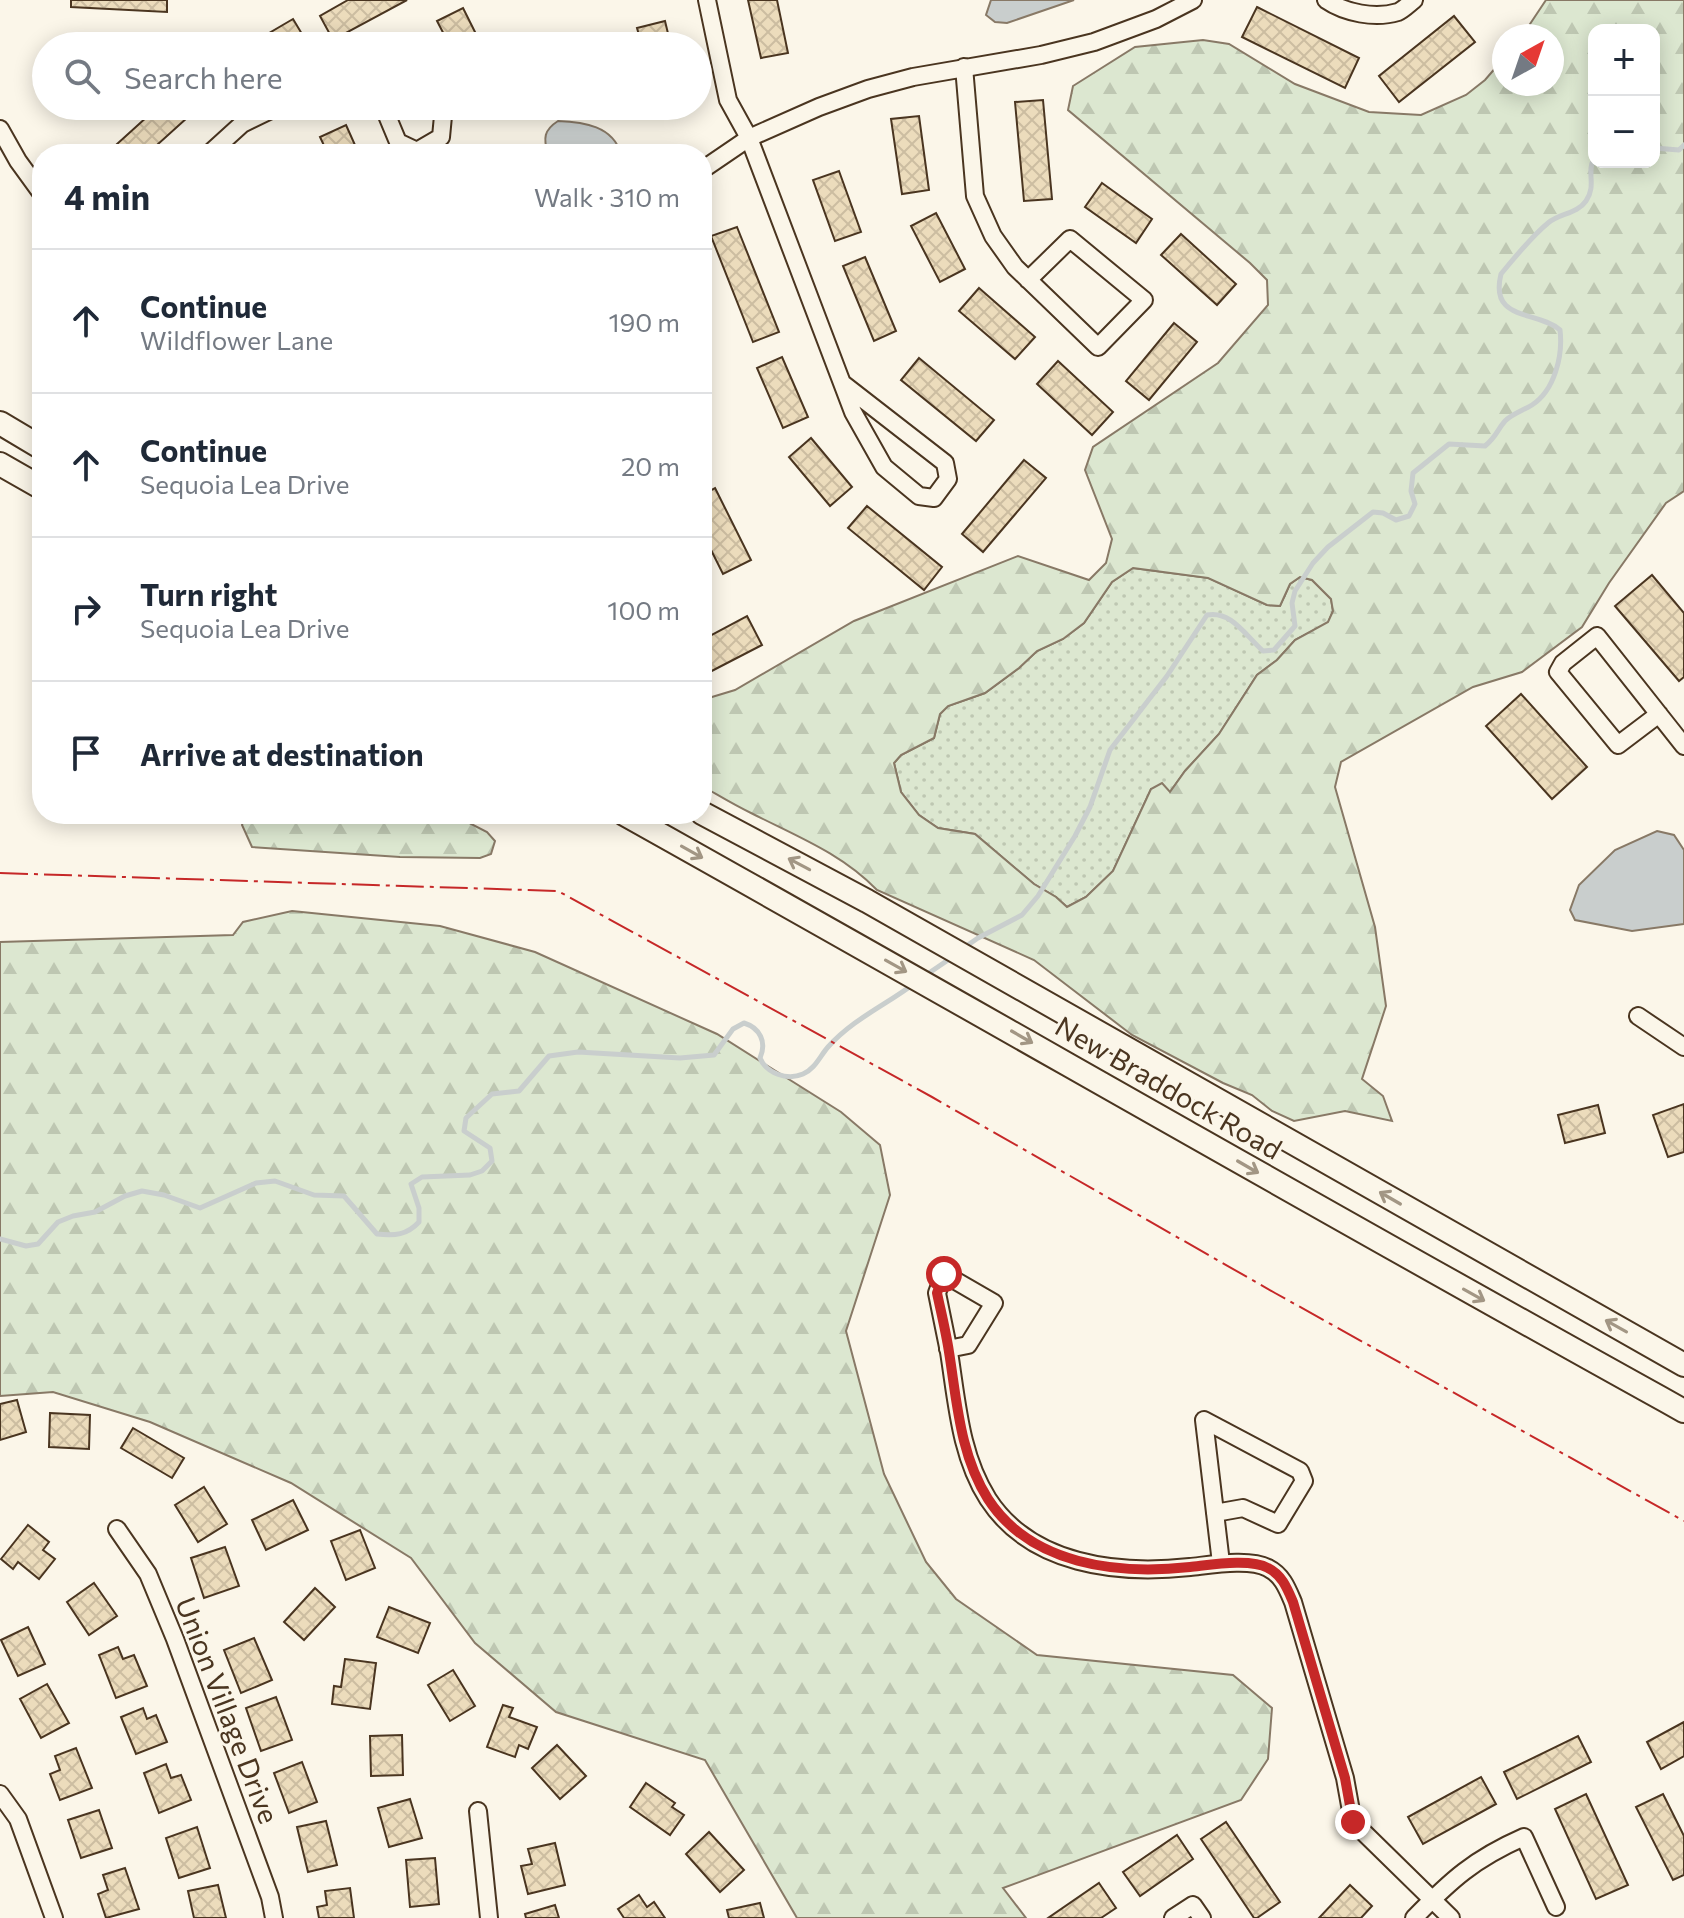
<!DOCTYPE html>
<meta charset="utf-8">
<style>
body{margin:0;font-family:Commissioner,sans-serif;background:#f2f2f3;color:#1f2937}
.controls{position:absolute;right:24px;top:24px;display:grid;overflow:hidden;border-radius:16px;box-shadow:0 4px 20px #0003}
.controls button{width:72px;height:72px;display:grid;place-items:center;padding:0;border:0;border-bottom:2px solid #e0e1e3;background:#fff;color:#1f2937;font:40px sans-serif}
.compass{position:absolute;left:1492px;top:24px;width:72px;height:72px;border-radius:50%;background:#fff;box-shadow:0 4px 20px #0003;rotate:40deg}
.stop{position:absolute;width:24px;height:24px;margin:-18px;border:6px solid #c62828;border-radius:50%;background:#fff}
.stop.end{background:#c62828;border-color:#fff;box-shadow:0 2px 8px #0008}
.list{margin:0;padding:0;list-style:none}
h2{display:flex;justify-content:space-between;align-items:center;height:104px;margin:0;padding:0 32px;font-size:34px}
h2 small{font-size:26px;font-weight:400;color:#747a83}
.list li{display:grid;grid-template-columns:52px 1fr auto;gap:24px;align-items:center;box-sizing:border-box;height:144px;padding:0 32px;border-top:2px solid #e0e1e3}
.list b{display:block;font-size:30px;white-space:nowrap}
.list p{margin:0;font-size:26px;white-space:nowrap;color:#747a83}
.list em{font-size:26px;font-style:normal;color:#747a83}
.icon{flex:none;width:44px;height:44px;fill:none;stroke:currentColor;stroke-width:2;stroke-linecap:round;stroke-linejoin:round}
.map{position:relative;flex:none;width:1684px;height:1918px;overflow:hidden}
.search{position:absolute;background:#fff;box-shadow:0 4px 20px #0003;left:32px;top:32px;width:680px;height:88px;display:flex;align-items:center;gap:20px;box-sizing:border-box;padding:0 28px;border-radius:44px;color:#747a83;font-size:30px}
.panel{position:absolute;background:#fff;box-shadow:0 4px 20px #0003;left:32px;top:144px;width:680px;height:680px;border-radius:32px}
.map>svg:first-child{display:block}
.grass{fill:url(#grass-dots);stroke:#887966;stroke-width:2}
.forest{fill:url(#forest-firs);stroke:#887966;stroke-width:2;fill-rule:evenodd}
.water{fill:#c9cecd;stroke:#887966;stroke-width:2}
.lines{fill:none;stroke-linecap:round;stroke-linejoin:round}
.stream{stroke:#c9cecd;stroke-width:5}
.building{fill:url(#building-cross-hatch);stroke:#4a3520;stroke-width:2}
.minor-casing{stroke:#4a3520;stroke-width:20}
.secondary-casing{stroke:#4a3520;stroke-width:26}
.minor{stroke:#fbf6e9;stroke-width:16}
.secondary{stroke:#fbf6e9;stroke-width:22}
.power{stroke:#c62828;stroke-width:2;stroke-dasharray:28 6 4 6;stroke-linecap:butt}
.oneway{stroke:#a29684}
.route{stroke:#c62828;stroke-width:10}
.labels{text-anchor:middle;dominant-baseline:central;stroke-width:6;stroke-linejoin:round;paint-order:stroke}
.street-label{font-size:28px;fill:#4a3520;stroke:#fbf6e9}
</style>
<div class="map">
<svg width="1684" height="1918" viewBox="0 0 1684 1918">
<defs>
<pattern id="grass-dots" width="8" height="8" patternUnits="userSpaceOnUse" patternTransform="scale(2)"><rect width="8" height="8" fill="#dce7d0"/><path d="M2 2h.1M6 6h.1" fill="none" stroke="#bec7b2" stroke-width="1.8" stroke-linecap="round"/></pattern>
<pattern id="forest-firs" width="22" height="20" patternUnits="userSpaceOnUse" patternTransform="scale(2)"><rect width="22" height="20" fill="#dce7d0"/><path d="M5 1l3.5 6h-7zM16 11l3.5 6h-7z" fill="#bec7b2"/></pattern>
<pattern id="building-cross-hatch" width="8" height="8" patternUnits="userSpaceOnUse" patternTransform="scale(2)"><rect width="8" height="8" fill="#ecdcbc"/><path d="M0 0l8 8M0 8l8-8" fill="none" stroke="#ccbda1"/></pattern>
</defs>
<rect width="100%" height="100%" fill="#fbf6e9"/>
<!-- grass -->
<polygon class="grass" points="1133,568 1209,578 1267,605 1280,606 1290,584 1300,577 1312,580 1331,599 1333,611 1328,623 1295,640 1277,660 1257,675 1219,734 1185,771 1170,792 1151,789 1113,871 1086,897 1067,907 1056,897 1034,884 975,834 938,828 919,815 901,792 894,763 901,755 934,738 940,714 948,706 985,693 1019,668 1037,651 1063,639 1084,623 1112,582"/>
<!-- forest -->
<g class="forest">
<path d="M 1546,0 L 1684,0 L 1684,491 L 1666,503 L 1609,583 L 1582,627 L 1522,672 L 1473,687 L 1341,762 L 1335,787 L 1375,927 L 1386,1006 L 1362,1079 L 1383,1096 L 1392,1121 L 1345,1111 L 1294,1121 L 1272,1111 L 1252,1095 L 1223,1083 L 1132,1035 L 1034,960 L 877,890 C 841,853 796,836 751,813 C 734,805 718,795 702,786 L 702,700 L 735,690 L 854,621 L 1018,556 L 1089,580 L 1106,563 L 1112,539 L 1085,470 L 1093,447 L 1218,363 L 1268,305 L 1267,280 L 1250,263 L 1068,110 L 1073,86 L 1135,47 L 1203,40 L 1229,44 L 1295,84 L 1369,112 L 1421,115 L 1466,95 L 1485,80 L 1504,58 L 1504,84 L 1552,84 L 1552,36 L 1522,36 ZM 1594,30 L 1654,30 L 1654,162 L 1594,162 ZM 1133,568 L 1208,578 L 1267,605 L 1280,606 L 1290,584 L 1300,577 L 1312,580 L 1331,599 L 1333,611 L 1328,622 L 1295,640 L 1277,660 L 1257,675 L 1219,734 L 1185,771 L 1170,792 L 1162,783 L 1151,789 L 1113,871 L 1086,897 L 1067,907 L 1056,897 L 1034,884 L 975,834 L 938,828 L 919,815 L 901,792 L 894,763 L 901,755 L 934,738 L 940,714 L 948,706 L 985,693 L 1019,668 L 1037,651 L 1063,639 L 1084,623 L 1112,582 Z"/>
<polygon points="246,814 452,814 487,832 495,841 491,854 480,858 400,857 252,847 242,825"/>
<polygon points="292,911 440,926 535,952 717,1034 841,1112 880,1145 890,1195 846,1331 884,1474 926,1562 956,1599 1037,1655 1233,1675 1272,1708 1268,1759 1241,1800 1003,1888 1026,1918 797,1918 705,1760 556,1712 475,1643 411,1558 291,1483 150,1422 53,1392 0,1396 0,942 233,935 243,922"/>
</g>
<!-- water -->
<g class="water">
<polygon points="991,0 1074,0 1007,23 995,22 986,15"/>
<path d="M 558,121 C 584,122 613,126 621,154 L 548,154 C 543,138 544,130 558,121 Z"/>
<polygon points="1657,831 1674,835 1684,850 1684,924 1632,931 1575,920 1570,910 1579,885 1615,850"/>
</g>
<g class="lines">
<!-- stream -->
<g class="stream">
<polyline points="1654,148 1679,150 1684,145"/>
<path d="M 962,949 L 978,938 L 1022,915 L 1038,896 L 1075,836 L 1090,807 L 1110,750 L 1167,676 L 1207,615 C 1231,610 1246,636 1263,651 L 1274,650 L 1295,626 L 1292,603 L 1295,591 L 1313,563 L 1328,547 L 1373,512 L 1383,513 L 1396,520 L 1409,516 L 1415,504 L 1411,491 L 1413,473 L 1449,444 L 1485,446 C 1497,436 1497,430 1505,421 C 1512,414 1524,410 1532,405 C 1555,390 1563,355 1560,330 C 1537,310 1489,322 1501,274 C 1515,257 1531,237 1548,223 C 1560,213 1577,214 1586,201 C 1597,185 1586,172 1594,159"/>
<polyline points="926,975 951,958"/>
<path d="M 0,1239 L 26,1246 L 38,1244 L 58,1222 L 73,1216 L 95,1212 L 125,1196 L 142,1191 L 164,1195 L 200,1208 L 256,1183 L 275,1181 L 314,1195 L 344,1196 L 377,1234 C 395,1236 407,1235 419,1222 L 419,1208 L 411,1184 L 422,1177 L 470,1175 L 482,1171 L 492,1161 L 490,1148 L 464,1131 L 466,1118 L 492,1094 L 519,1091 L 549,1056 L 578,1052 L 680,1058 L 714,1055 L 733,1029 L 744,1023 C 760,1028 767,1042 760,1058 C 766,1073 787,1081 803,1074 C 815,1069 820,1056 828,1047 C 853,1019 886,1005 915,983"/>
</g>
</g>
<!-- building -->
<g class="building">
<polygon points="71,0 167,0 167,12 71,7"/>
<polygon points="348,0 407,0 333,40 320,16"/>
<polygon points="748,0 777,0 788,53 761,58"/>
<polygon points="1257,7 1359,58 1345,88 1242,37"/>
<polygon points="463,8 482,46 450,46 437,21"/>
<polygon points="1454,16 1475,42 1399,102 1379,76"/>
<polygon points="293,19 308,44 304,46 247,46"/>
<polygon points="665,21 671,46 642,46 637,28"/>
<polygon points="1043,100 1052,199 1024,201 1015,102"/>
<polygon points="159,106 176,106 187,118 147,154 106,154"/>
<polygon points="919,116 929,190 902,194 891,119"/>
<polygon points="346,125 359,154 328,154 320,137"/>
<polygon points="839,171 861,232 835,241 813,180"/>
<polygon points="1102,183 1152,219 1136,243 1085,207"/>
<polygon points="936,213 965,269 940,282 911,226"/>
<polygon points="737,227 779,332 753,342 711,236"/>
<polygon points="1181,234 1236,284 1217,305 1161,255"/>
<polygon points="865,257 896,331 874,341 843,266"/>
<polygon points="979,288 1035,337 1015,359 959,311"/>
<polygon points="1174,323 1197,342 1149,400 1126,381"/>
<polygon points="782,357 808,417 783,428 757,368"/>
<polygon points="919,358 994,420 976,441 901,380"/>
<polygon points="1058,361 1113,412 1092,435 1037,384"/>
<polygon points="811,438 852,487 830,506 789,457"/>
<polygon points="1024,460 1046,478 983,552 962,534"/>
<polygon points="715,488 751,560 723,574 702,532 702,495"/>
<polygon points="867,506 942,567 924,590 848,528"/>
<polygon points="1652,575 1684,613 1684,677 1679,681 1615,606"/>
<polygon points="747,616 762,645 702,676 702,640"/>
<polygon points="1521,694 1587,767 1552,799 1486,726"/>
<polygon points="1684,1104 1684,1152 1668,1157 1653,1115"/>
<polygon points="1598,1105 1605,1133 1565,1143 1558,1115"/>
<polygon points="17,1400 26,1432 0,1440 0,1404"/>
<polygon points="50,1413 90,1415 89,1449 49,1447"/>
<polygon points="133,1428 184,1458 172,1478 121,1448"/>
<polygon points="204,1487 227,1524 198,1542 175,1505"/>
<polygon points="293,1500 308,1530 266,1550 252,1520"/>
<polygon points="28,1525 49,1542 43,1550 55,1559 39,1579 18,1562 13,1569 1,1559"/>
<polygon points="360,1530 375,1568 346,1580 331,1541"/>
<polygon points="225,1547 239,1586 204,1598 191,1558"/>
<polygon points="94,1583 117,1616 89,1635 67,1602"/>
<polygon points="315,1588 335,1607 304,1640 284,1622"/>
<polygon points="389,1607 430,1623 418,1653 377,1637"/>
<polygon points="28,1627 45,1664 18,1676 1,1640"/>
<polygon points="254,1638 272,1680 241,1693 224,1650"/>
<polygon points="118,1647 123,1659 134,1655 147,1686 116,1698 99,1655"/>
<polygon points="345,1659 376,1663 370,1709 332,1704 334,1686 341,1687"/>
<polygon points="453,1670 475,1706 450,1721 428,1685"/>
<polygon points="47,1684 69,1723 41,1738 20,1699"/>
<polygon points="276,1697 292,1740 261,1751 246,1708"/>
<polygon points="503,1705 513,1708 509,1717 537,1727 528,1749 519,1745 515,1757 487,1747"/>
<polygon points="143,1708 147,1719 156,1715 167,1742 136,1754 121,1717"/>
<polygon points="1684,1722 1684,1756 1661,1769 1647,1742"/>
<polygon points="402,1735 403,1775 371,1776 370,1736"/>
<polygon points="1578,1736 1591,1762 1517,1799 1504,1772"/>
<polygon points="557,1745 586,1776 560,1799 532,1768"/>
<polygon points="76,1748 92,1788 60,1800 50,1774 60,1770 55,1756"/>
<polygon points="302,1762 317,1802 289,1813 274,1773"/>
<polygon points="166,1764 171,1778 181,1775 191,1800 159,1813 144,1773"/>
<polygon points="1481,1777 1496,1804 1423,1844 1408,1817"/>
<polygon points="646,1783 675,1803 672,1807 684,1815 670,1835 630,1807"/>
<polygon points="1586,1794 1628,1885 1596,1899 1555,1809"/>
<polygon points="1663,1794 1684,1836 1684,1875 1673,1880 1636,1807"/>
<polygon points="410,1799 422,1838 389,1847 378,1808"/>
<polygon points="99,1810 112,1848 81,1858 68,1820"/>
<polygon points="326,1821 337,1865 308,1872 297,1827"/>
<polygon points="1226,1822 1280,1902 1257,1918 1254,1918 1201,1839"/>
<polygon points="197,1827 210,1868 179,1878 166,1838"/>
<polygon points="709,1832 744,1870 720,1892 686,1854"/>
<polygon points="1177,1835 1193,1859 1140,1896 1123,1872"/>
<polygon points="555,1843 565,1885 528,1894 521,1866 532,1864 528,1849"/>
<polygon points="435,1858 439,1904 410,1907 406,1860"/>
<polygon points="125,1868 139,1909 106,1918 98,1894 108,1890 103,1875"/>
<polygon points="1099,1883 1116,1908 1101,1918 1048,1918"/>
<polygon points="218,1885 226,1918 194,1918 188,1891"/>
<polygon points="1350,1885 1372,1906 1361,1918 1319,1918"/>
<polygon points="350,1888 354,1918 319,1918 317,1907 327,1905 325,1891"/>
<polygon points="639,1895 647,1907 654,1902 665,1918 624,1918 618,1909"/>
<polygon points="760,1903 764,1918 729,1918 727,1910"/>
<polygon points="555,1905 559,1918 526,1918 525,1914"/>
</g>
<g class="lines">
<defs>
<g id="minor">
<polyline points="707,0 728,100 749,138 853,412 884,467 919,496 934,498 948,479 945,463 842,383"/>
<path d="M 1326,0 C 1345,13 1375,19 1398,12 C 1403,10 1409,4 1414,0"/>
<polyline points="964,67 975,196 993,236 1015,267 1098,347 1144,300 1070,239 1028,280"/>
<polyline points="383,106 398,142 417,151 441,137 443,116 438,106"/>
<polyline points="0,129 18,161 42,194"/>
<polyline points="209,154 242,124 279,106"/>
<polyline points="702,170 749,138 819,107 868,89 913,77 1041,55 1094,42 1156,19 1193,0"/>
<polyline points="1659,714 1618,745 1558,672 1563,663 1597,636 1684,746"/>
<polyline points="1638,1016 1684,1047"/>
<path d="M 948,1349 L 968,1345 L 994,1303 L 944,1274 L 937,1293 C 941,1312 945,1332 949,1352 C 957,1402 960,1455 988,1499 C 1031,1565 1117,1575 1190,1567 C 1210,1565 1250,1558 1268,1568 C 1282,1575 1287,1588 1293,1602 L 1345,1778 L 1353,1822 L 1451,1918"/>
<polyline points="1215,1513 1243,1508 1278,1524 1304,1481 1300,1471 1204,1420 1221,1563"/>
<polyline points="117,1529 148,1574 175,1639 270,1897 274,1918"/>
<polyline points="0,1794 18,1819 54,1918"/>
<polyline points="478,1811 489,1918"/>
<polyline points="1173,1918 1193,1905 1202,1918"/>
<path d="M 1414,1918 C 1451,1880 1474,1859 1524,1837 L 1556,1907"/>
</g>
<g id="secondary">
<polyline points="0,423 42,448"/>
<polyline points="0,464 42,488"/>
<polyline points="702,813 867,901 1684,1365"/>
<path d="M 624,814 C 978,1012 1329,1215 1684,1411"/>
</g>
</defs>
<!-- minor casing -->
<use href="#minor" class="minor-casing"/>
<!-- secondary casing -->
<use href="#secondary" class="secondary-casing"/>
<!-- minor -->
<use href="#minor" class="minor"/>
<!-- secondary -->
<use href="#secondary" class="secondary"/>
<!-- power -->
<polyline class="power" points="0,873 558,891 932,1097 1275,1293 1684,1521"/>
</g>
<!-- one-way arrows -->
<defs><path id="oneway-shaft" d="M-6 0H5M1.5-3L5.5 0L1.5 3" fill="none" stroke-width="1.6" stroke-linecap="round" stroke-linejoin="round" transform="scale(2)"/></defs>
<g class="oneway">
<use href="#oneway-shaft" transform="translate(692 852) rotate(29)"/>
<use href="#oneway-shaft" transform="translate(799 864) rotate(-152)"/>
<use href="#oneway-shaft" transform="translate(896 966) rotate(29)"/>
<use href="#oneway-shaft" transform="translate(1022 1037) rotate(30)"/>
<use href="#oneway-shaft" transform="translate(1248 1167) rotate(30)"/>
<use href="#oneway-shaft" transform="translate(1390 1198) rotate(-150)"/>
<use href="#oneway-shaft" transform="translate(1474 1295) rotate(29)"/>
<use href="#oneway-shaft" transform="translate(1616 1326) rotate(-151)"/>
</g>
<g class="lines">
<!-- route -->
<path class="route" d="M 944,1274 L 937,1293 C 941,1312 946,1332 949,1352 C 957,1402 960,1455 988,1499 C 1031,1565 1117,1575 1190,1567 C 1210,1565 1250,1558 1268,1568 C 1282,1575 1287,1588 1293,1602 L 1345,1778 L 1353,1822"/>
</g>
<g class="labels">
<!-- street labels -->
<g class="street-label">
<text transform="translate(1169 1087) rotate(30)">New Braddock Road</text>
<text transform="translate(228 1710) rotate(69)">Union Village Drive</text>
</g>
</g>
</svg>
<div class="controls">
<button>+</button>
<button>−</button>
</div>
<svg class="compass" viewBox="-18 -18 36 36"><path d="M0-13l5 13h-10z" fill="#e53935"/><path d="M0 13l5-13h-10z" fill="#747a83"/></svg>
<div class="stop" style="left:944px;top:1274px"></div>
<div class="stop end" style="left:1353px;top:1822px"></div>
<div class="search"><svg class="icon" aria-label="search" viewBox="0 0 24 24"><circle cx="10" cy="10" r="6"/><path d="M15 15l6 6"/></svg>Search here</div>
<section class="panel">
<h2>4 min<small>Walk · 310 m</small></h2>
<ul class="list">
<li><svg class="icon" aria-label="ahead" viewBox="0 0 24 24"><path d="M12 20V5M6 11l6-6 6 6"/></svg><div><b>Continue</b><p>Wildflower Lane</p></div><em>190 m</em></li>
<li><svg class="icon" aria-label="ahead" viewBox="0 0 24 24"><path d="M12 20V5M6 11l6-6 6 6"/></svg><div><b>Continue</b><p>Sequoia Lea Drive</p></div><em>20 m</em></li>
<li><svg class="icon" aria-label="right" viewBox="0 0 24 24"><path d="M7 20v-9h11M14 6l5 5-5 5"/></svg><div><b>Turn right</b><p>Sequoia Lea Drive</p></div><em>100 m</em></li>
<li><svg class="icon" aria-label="arrive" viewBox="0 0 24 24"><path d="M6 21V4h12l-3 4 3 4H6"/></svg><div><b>Arrive at destination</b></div></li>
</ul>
</section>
</div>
